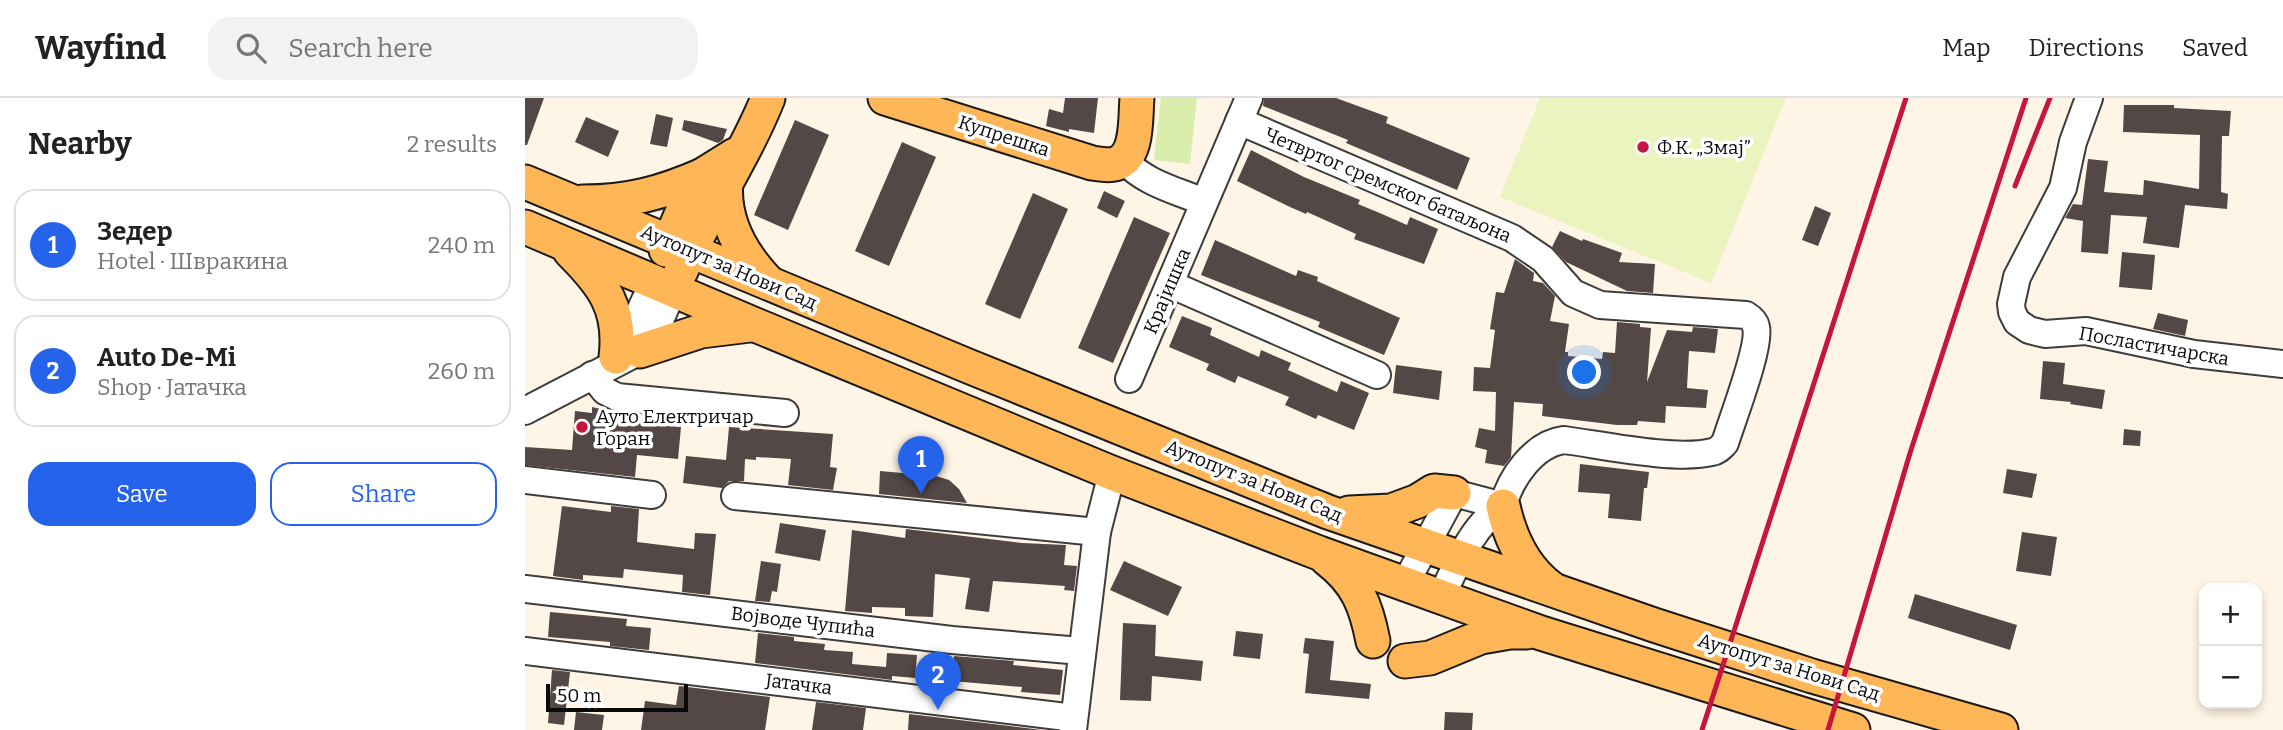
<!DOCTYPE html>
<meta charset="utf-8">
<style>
body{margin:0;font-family:Bitter,serif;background:#f2f2f2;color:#222}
.controls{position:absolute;right:21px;bottom:21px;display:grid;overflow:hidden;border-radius:14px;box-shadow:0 4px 10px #0003}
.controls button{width:63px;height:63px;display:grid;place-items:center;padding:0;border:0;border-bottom:2px solid #e0e0e0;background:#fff;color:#222;font:35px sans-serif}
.scale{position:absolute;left:21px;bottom:18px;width:142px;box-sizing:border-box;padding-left:7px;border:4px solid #0a0a0a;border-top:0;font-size:19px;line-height:24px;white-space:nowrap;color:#0a0a0a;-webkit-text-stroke:5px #fff;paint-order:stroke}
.you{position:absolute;left:1060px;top:275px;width:24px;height:24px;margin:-18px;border:5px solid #fff;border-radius:50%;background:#1a73e8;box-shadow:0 0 0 10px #1a73e833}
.badge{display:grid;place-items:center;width:46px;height:46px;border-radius:50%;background:#2563eb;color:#fff;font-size:23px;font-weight:700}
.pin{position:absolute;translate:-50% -58px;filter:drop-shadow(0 2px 4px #0008)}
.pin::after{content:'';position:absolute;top:37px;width:24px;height:21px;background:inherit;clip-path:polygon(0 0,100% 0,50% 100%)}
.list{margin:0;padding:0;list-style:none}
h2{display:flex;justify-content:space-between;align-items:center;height:91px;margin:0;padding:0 28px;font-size:30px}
h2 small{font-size:23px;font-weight:400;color:#767676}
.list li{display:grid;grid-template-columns:46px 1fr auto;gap:21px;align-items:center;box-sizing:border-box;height:112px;margin:0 14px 14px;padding:0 14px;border:2px solid #e0e0e0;border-radius:21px}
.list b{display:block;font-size:26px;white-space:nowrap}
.list p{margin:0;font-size:23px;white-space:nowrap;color:#767676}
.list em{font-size:23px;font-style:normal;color:#767676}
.actions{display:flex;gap:14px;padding:21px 28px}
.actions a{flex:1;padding:16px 0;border:2px solid #2563eb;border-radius:21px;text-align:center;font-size:24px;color:#2563eb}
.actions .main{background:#2563eb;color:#fff}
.icon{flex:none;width:38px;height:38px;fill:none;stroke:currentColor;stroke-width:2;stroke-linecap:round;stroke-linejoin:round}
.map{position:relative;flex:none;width:1758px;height:632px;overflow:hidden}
header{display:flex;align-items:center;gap:42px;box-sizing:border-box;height:98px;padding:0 35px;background:#fff;border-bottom:2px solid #e0e0e0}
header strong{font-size:33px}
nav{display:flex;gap:38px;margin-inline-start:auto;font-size:24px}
.search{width:490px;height:63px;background:#f2f2f2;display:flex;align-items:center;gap:18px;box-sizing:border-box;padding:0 24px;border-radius:21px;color:#767676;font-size:26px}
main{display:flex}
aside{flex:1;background:#fff}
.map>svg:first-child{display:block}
.green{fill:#daedac}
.pitch{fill:#ebf3bf}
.building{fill:#534845}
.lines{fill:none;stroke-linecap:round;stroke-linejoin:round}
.minor-casing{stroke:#3d3d3d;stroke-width:30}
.major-casing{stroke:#1b1b1b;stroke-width:37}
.minor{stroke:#fff;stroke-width:26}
.major{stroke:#ffb656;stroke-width:33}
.rail{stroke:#c6153f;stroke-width:5}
.poi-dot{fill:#c6153f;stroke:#fff;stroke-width:2.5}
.labels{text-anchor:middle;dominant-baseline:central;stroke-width:7;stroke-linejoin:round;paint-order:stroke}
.street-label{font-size:19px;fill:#0a0a0a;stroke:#fff}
.poi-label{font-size:19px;fill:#0a0a0a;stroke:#fff;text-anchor:start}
</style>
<header>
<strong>Wayfind</strong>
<div class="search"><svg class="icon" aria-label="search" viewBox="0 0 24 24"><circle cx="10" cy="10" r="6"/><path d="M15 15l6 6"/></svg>Search here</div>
<nav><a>Map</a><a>Directions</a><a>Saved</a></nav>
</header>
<main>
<aside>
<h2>Nearby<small>2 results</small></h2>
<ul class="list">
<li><span class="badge">1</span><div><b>Зедер</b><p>Hotel · Швракина</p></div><em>240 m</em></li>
<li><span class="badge">2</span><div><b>Auto De-Mi</b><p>Shop · Јатачка</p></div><em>260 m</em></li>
</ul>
<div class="actions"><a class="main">Save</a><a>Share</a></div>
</aside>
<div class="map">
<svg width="1758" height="632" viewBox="0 0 1758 632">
<rect width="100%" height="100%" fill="#fff5e6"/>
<!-- green -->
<polygon class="green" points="636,0 672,0 665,66 629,62"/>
<!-- pitch -->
<polygon class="pitch" points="1015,0 1261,0 1186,185 975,99"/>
<!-- building -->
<g class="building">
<polygon points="0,0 19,0 2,47 0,47"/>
<polygon points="540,0 573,0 569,35 544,31 544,34 521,28 524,11 538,15"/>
<polygon points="739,0 811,0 863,19 861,25 945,60 932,92 821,45 823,42 738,8"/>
<polygon points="1599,7 1649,7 1649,10 1706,13 1704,38 1697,38 1696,94 1703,96 1702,111 1660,107 1654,150 1618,145 1622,119 1586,117 1583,156 1556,154 1558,123 1540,120 1548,106 1557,107 1563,61 1583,63 1579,94 1618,97 1619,82 1674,91 1675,37 1598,34"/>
<polygon points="131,16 148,20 142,49 125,46"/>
<polygon points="61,19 94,33 83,59 50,44"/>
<polygon points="159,22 202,31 198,42 193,45 157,32"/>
<polygon points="270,22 304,37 263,132 229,117"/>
<polygon points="377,44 411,59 364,168 330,153"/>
<polygon points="726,52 779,79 835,102 833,106 857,116 882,127 885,119 913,131 899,166 829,141 831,136 782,114 781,116 765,109 712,83"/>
<polygon points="579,93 600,103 592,120 572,110"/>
<polygon points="508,95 543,111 495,221 460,206"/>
<polygon points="1290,108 1306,115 1293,148 1277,142"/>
<polygon points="609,119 645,135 588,265 553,250"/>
<polygon points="1035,133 1057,143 1058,141 1097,155 1094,164 1130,166 1128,195 1102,193 1041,164 1027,149"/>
<polygon points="690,142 771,178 773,172 793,179 792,183 875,220 859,257 793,229 795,224 676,177"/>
<polygon points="1597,154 1630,157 1627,192 1594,189"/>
<polygon points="990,161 1009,175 1008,183 1018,185 1030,198 1025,223 1044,226 1040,254 1043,254 1043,258 1077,261 1078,254 1090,255 1092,224 1115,226 1115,229 1126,230 1122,284 1142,232 1167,234 1168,229 1193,231 1190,255 1164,253 1162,290 1183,292 1181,310 1141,308 1140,325 1113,323 1112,327 1092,327 1017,318 1018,306 989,304 986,359 979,368 960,365 962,352 950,349 954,330 970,333 971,294 948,293 949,269 965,270 970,232 965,231 971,194 979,195"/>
<polygon points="1633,215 1663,222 1660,238 1628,231"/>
<polygon points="657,218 687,230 685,237 734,259 736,252 766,265 763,272 812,294 816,283 844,295 829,332 793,317 791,321 760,307 764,299 713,278 710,285 681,272 684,266 644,249"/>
<polygon points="1518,263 1540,265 1538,286 1580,292 1577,311 1545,306 1546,304 1515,301"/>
<polygon points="871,267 917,273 914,302 868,295"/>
<polygon points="67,309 89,314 88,320 134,324 134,327 156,329 153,361 112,357 110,379 0,367 0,349 47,352 50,313 67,315"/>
<polygon points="204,329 308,336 305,369 312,370 308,392 263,387 266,361 231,359 231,362 220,361 219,383 204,383 197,390 158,385 161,358 201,362"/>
<polygon points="1599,331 1616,333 1615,348 1598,347"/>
<polygon points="1055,366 1124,374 1122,390 1119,390 1116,423 1083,420 1085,396 1053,394"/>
<polygon points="1482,371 1512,376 1507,400 1478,395"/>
<polygon points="355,373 411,378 424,382 434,391 442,405 354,396"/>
<polygon points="37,408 86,414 86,408 114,411 112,444 169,451 170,435 191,436 185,497 157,494 158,477 99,471 98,480 58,477 58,482 28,478"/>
<polygon points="255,425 301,432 295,463 250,455"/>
<polygon points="381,431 497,445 541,447 539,467 552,468 549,493 539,492 540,488 468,483 464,514 440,511 445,480 410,476 408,519 380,518 380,510 347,509 347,515 320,513 327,432 380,440"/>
<polygon points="1497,434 1532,439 1526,478 1491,473"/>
<polygon points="236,463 256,466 252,494 247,493 245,504 230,503"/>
<polygon points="599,463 657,489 643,518 585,492"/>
<polygon points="1390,496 1492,527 1485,552 1383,520"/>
<polygon points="25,514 102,521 101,528 126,530 124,552 85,548 85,544 23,539"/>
<polygon points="598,525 631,527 630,558 678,563 676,583 627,578 626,603 595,602"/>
<polygon points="711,533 738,536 735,561 708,558"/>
<polygon points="233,535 269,539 269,543 300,546 299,552 328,554 327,566 361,569 362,555 392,557 390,580 367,578 367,582 230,565"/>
<polygon points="780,540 809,543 805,582 846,586 844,601 780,595 784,556 778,555"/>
<polygon points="429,558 489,563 488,567 538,572 535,597 496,594 497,589 427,583"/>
<polygon points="27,572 45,574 39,627 23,625"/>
<polygon points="154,588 245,599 240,632 116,632 120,603 151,607"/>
<polygon points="291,604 341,610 338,632 287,632"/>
<polygon points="51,614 79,617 77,632 49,632"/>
<polygon points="920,614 948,615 947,632 919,632"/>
<polygon points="384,616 517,632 383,632"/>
</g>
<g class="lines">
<defs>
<g id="minor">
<polyline points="1564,0 1548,44 1538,90 1492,179 1486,206 1487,214 1492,224 1504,232 1520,236 1561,233 1669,256 1758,266"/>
<path d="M 714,23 L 987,140 L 1018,161 L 1048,195 L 1075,207 L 1221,217 C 1226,220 1230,223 1231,229 C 1236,248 1207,322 1200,345 C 1196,349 1193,353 1187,354 C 1151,363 1077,347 1039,342 C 1008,346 985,381 978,408"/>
<path d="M 598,61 C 619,85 650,92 679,104"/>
<polyline points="645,186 852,277"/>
<polyline points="90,260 101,243 129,183"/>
<polyline points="67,277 80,293 92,299 260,315"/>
<polyline points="604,281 724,0"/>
<polyline points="0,313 115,253 131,232 148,192"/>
<polyline points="0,382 127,397"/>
<polyline points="210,398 572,434"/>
<polyline points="880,486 929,395 978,408"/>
<polyline points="0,491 427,542 556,553"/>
<path d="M 916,499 C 932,467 947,427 978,408"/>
<polyline points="0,553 549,620"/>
<polyline points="548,632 572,434 587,375"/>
</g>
<g id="major">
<path d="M 360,0 L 567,65 C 574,66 583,68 590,66 C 614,59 610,20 612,0"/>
<path d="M 201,83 C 197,123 217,157 244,185"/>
<polyline points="0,84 443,268 803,414 1129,527 1287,578 1476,632"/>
<path d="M 58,104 C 103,104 137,95 178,77"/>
<polyline points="0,129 228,226 587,375 794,455 1016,535 1328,632"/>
<polyline points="141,152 162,103 178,77 210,57"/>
<path d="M 45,153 C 78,186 97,210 91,259"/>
<path d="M 156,173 C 182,113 219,60 243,0"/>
<polyline points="115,253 176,233 225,227"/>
<path d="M 978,408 C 985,440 999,470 1026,490"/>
<polyline points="824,415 866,413 893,403 909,393 929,395"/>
<path d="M 802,461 C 832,484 841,507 848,543"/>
<polyline points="880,563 905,560 956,539 985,534 1002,534"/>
</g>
</defs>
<!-- minor casing -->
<use href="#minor" class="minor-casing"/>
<!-- major casing -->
<use href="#major" class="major-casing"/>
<!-- minor -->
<use href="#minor" class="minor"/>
<!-- major -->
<use href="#major" class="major"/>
<!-- rail -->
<g class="rail">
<polyline points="1490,88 1525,0"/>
<polyline points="1177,632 1381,0"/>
<polyline points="1303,632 1385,355 1501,0"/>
</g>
</g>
<!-- markers -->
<g class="poi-dot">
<circle cx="1118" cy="49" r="7"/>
<circle cx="57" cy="329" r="7"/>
</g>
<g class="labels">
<!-- street labels -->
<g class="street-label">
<text transform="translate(479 38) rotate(18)">Купрешка</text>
<text transform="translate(863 87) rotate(23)">Четвртог сремског батаљона</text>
<text transform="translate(204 169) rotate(23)">Аутопут за Нови Сад</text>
<text transform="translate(642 193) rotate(-67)">Крајишка</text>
<text transform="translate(1629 248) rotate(10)">Посластичарска</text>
<text transform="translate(729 383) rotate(22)">Аутопут за Нови Сад</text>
<text transform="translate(278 524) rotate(7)">Војводе Чупића</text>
<text transform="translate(1264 569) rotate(17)">Аутопут за Нови Сад</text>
<text transform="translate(274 586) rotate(7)">Јатачка</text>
</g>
<!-- poi labels -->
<g class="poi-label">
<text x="1132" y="49">Ф.К. „Змај”</text>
<text x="71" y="318">Ауто Електричар<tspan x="71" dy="22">Горан</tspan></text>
</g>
</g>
</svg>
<div class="controls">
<button>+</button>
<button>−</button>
</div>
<div class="scale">50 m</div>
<div class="you"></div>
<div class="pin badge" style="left:396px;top:396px">1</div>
<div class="pin badge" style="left:413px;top:612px">2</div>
</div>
</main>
